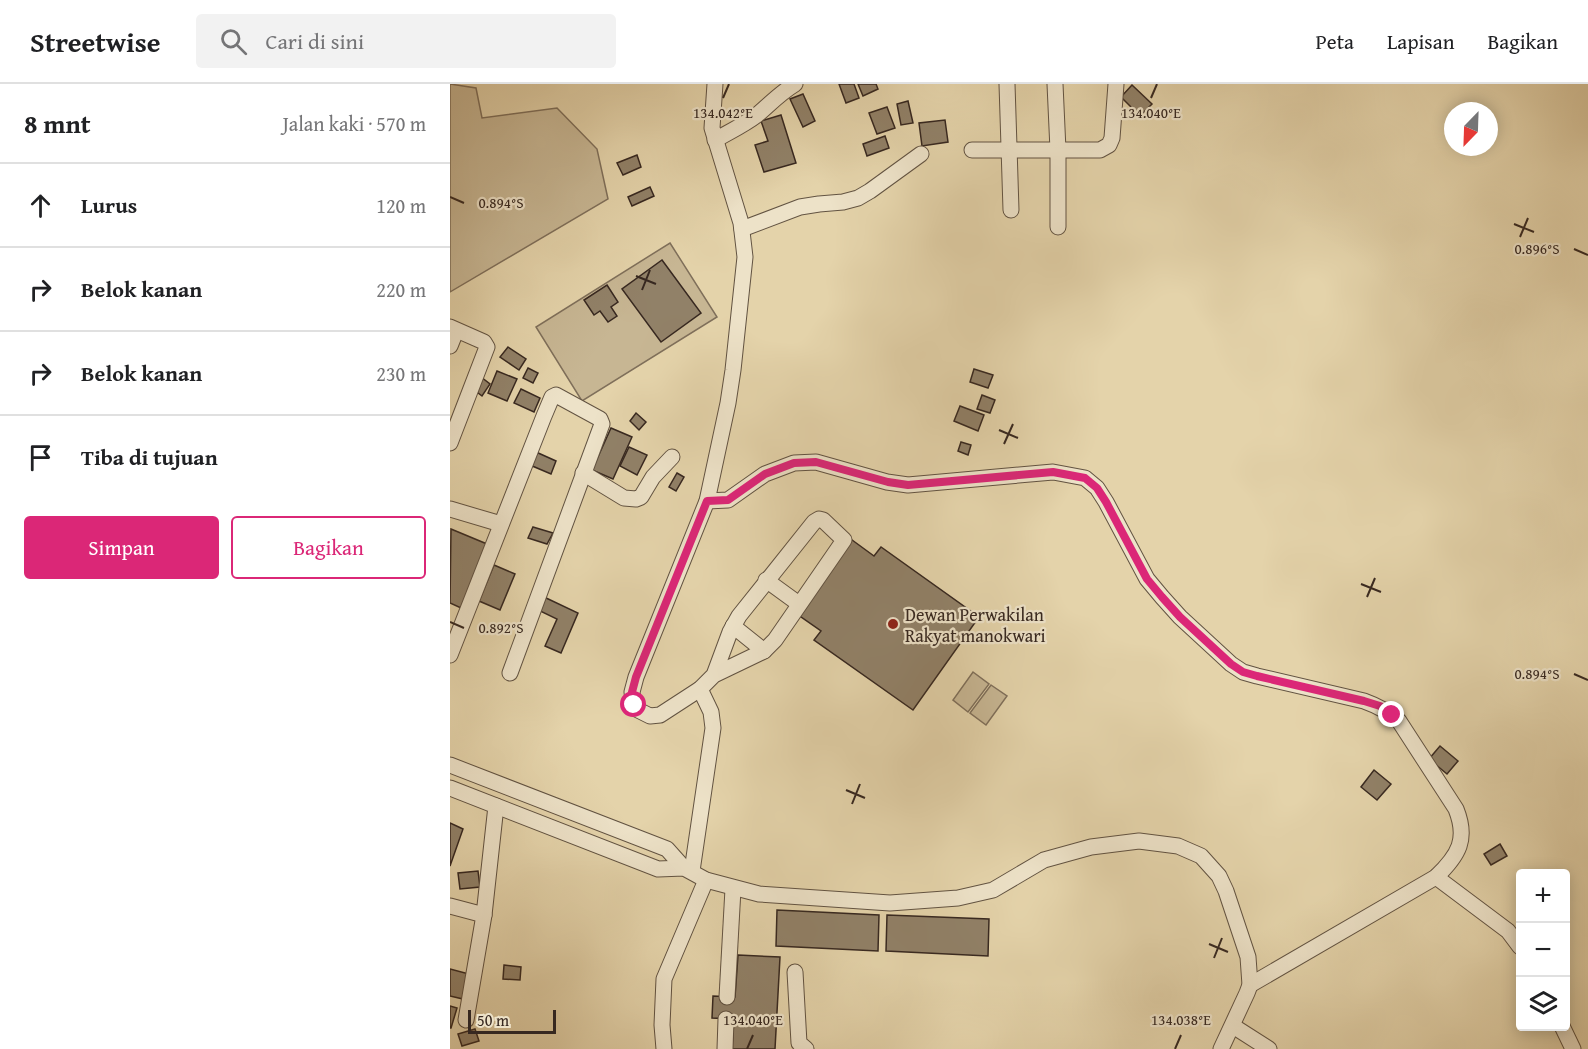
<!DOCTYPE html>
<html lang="id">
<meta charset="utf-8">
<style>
body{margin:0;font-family:"Gentium Book Plus",serif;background:#f2f2f2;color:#202124}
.controls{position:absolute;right:18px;bottom:18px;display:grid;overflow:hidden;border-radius:6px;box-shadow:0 3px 15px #0003}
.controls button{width:54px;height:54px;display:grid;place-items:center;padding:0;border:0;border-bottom:2px solid #e0e0e0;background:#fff;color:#202124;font:30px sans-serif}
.compass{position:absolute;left:994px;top:18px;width:54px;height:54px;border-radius:50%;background:#fff;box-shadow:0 3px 15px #0003;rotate:203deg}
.scale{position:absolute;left:18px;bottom:15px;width:88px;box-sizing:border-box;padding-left:6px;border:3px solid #372820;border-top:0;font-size:16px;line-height:21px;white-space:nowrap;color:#372820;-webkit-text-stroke:4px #ede2c8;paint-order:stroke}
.stop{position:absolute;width:18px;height:18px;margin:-14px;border:4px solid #db2777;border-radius:50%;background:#fff}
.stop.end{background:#db2777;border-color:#fff;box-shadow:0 2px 6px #0008}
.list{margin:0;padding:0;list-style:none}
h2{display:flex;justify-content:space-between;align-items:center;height:78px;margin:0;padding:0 24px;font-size:26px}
h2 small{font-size:20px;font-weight:400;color:#757577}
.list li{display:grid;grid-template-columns:39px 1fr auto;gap:18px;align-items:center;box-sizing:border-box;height:84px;padding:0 24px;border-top:2px solid #e0e0e0}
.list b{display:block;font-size:22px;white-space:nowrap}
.list em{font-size:20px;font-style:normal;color:#757577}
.actions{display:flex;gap:12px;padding:18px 24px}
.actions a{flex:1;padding:14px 0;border:2px solid #db2777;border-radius:6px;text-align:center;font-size:21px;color:#db2777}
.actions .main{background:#db2777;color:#fff}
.icon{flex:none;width:33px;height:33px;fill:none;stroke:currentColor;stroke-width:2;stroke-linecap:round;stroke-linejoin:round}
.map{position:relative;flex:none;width:1138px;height:965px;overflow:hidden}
header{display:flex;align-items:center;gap:36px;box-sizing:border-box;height:84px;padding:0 30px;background:#fff;border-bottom:2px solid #e0e0e0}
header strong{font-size:28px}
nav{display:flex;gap:33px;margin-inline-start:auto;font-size:21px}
.search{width:420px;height:54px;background:#f2f2f2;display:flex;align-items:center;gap:15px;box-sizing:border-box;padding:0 21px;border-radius:6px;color:#757577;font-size:22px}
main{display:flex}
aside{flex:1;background:#fff}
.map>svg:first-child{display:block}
.green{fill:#c7b693;stroke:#7f6f5a;stroke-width:1.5}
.building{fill:#918168;stroke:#372820;stroke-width:1.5}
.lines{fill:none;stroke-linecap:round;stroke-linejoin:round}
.minor-casing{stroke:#625342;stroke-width:17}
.minor{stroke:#ede2c8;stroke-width:15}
.route{stroke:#db2777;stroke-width:8}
.ticks{fill:none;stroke:#372820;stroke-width:2}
.poi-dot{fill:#8f2418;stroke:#ede2c8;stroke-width:2}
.labels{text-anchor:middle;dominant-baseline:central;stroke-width:4.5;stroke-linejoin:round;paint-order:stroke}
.poi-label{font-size:18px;fill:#372820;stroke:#ede2c8;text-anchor:start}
.ticks-label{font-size:15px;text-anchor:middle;fill:#372820;stroke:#ede2c8;stroke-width:4.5;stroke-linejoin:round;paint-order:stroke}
</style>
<header>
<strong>Streetwise</strong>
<div class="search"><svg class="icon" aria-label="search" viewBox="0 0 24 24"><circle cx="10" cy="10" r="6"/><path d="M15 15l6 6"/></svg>Cari di sini</div>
<nav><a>Peta</a><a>Lapisan</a><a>Bagikan</a></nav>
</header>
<main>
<aside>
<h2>8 mnt<small>Jalan kaki · 570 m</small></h2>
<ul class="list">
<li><svg class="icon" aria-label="ahead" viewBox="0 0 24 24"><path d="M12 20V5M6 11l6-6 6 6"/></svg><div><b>Lurus</b></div><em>120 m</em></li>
<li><svg class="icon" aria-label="right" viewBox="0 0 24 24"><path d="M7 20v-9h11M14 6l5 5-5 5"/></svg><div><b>Belok kanan</b></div><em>220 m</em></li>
<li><svg class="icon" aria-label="right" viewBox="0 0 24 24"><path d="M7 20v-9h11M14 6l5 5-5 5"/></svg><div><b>Belok kanan</b></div><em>230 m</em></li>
<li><svg class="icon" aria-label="arrive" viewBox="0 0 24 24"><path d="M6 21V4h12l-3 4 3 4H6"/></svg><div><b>Tiba di tujuan</b></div></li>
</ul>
<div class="actions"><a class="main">Simpan</a><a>Bagikan</a></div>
</aside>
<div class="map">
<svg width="1138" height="965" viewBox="0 0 1138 965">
<rect width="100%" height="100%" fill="#e4d3aa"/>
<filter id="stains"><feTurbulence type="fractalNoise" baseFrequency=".00333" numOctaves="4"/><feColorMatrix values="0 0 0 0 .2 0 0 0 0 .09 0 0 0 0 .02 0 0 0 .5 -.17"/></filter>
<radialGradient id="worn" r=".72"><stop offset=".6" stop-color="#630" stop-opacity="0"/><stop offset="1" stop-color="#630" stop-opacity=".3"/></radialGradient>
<!-- green -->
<g class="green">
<polygon points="0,0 26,4 32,34 107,24 147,65 158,115 0,208"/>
<polygon points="220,159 267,233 132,317 86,243"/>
<polygon points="523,588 539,600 518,628 503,616"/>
<polygon points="541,601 557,612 536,641 520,629"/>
</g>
<!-- building -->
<g class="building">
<polygon points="389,0 404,0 409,14 396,19"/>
<polygon points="408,0 426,0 428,5 413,12"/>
<polygon points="682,1 702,20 690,32 671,13"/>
<polygon points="353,10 365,37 353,43 340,15"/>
<polygon points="458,17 463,39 451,41 447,20"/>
<polygon points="437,23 445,44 427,50 419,29"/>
<polygon points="331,31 346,79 314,88 305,61 318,57 311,37"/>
<polygon points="495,36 498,58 472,62 469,39"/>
<polygon points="435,52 439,64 417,72 413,60"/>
<polygon points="187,71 191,83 173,91 167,79"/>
<polygon points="200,103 204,112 182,122 178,113"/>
<polygon points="212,176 251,229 211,258 172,205"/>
<polygon points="157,201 168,218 161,223 167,232 158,238 150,227 144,231 134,216"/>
<polygon points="58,263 76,275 69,286 50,273"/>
<polygon points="78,284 88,289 83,299 73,294"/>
<polygon points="524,285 543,291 538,304 520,298"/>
<polygon points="47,287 67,295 57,317 38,309"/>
<polygon points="31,293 40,300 32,312 23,305"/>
<polygon points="71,305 90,314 84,328 64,319"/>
<polygon points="532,311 545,316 540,329 527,325"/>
<polygon points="510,322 534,331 528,347 504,337"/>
<polygon points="186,329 196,338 189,346 180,337"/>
<polygon points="161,344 182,353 163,395 142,386"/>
<polygon points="511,358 521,361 518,371 508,367"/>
<polygon points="179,363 197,371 187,391 170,382"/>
<polygon points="86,368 106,377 101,390 80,381"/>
<polygon points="227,389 234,393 226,407 219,403"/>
<polygon points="83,443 103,449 97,460 78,454"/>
<polygon points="1,445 37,460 11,524 0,519"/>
<polygon points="398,453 424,472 431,463 529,533 463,626 364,556 371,547 344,528"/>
<polygon points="44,481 65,490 50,526 29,517"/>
<polygon points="94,513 128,529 111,569 95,562 107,535 88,526"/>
<polygon points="990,662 1008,677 997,690 979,675"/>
<polygon points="924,686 941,700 927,716 911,703"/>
<polygon points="0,739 13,745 0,782"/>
<polygon points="1050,760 1057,772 1041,781 1034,770"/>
<polygon points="28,787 30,803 10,805 8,789"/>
<polygon points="327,826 429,831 428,867 326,862"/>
<polygon points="437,831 539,835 538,872 436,867"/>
<polygon points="288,871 330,873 325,965 282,965 284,935 262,934 263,912 285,913"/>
<polygon points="54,881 71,883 70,896 53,895"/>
<polygon points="0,885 19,890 13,915 0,912"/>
<polygon points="0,922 7,924 1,944 0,944"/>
<polygon points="25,945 29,957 12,962 8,950"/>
</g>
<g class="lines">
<defs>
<g id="minor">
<polyline points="557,0 561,126"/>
<polyline points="605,0 608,66 608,143"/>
<path d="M 265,56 C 279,48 294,41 307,31 C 320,20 330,9 345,0"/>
<polyline points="522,66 650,66 659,61 662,54 666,0"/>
<polyline points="292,145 350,123 369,120 393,118 408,114 420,107 471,70"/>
<polyline points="0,243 34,258 37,263 0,359"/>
<polyline points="0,262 6,247"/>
<polyline points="133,389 174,414 186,415 191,413 203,393 222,373"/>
<path d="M 257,417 L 278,416 L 315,390 L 344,379 L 366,378 L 437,398 L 458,401 L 603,388 L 635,394 L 647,404 L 656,418 L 697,495 L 712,513 L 730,533 L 781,580 L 793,588 L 807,592 L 914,617 C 928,622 938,627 949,637 L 1006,725 C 1018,755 1009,771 986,793 L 800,901"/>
<polyline points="0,425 51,440"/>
<polyline points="316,496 349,520"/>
<polyline points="283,542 314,567"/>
<polyline points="0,571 94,332 102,313 106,311 150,335 152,340 60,589"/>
<polyline points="264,591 280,548 289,532 364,438 369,435 373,436 394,456 325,556 314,567 264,591 250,605 210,631 200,632 186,625 183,616 182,608 186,593 257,417 278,319 283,286 295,173 291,139 262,44 265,0"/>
<polyline points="0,681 217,765 234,784"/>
<polyline points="0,704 208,785 234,784 256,796 309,810 440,819 508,814 543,806 594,776 641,763 689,757 728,762 751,772 769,792 776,807 798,873 800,901 797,909 771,965"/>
<polyline points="242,787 263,644 261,628 250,605"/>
<polyline points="986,793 1058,847 1070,863"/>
<polyline points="0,822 34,831"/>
<polyline points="345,888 349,959 356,965"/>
<polyline points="277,913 283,805"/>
<polyline points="16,936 34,831 46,722"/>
<polyline points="783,942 819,965"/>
<polyline points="1112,942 1123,965"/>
<polyline points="214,965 212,941 214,895 256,796"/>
<polyline points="275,965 276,935"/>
</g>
</defs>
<!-- minor casing -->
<use href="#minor" class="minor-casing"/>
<!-- minor -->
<use href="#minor" class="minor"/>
</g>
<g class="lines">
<!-- route -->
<polyline class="route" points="184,621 182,608 186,593 257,417 278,416 315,390 344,379 366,378 438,398 458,401 603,388 635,394 647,404 656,418 697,495 712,513 730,533 781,580 793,588 807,592 914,617 930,622 942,631"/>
</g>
<!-- ticks -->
<path class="ticks" d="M 273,14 L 279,0M 701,14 L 707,0M 0,113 L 14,119M 1064,140 L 1084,148M 1070,153 L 1078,134M 1124,165 L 1138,171M 186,192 L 206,200M 192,206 L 200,186M 549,346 L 568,354M 554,360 L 563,340M 911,500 L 931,508M 917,513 L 925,494M 0,538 L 14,544M 1124,590 L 1138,596M 396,706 L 415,714M 402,720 L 410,700M 759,860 L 778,868M 764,874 L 772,854M 297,965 L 303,951M 725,965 L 731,951"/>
<!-- markers -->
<circle class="poi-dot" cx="443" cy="540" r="6"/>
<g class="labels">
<!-- poi labels -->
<g class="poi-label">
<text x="455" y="530">Dewan Perwakilan<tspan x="455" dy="21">Rakyat manokwari</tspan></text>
</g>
</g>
<g class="ticks-label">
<text x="273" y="34">134.042°E</text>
<text x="701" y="34">134.040°E</text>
<text x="51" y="124">0.894°S</text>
<text x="1087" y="170">0.896°S</text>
<text x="51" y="549">0.892°S</text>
<text x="1087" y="595">0.894°S</text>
<text x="303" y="941">134.040°E</text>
<text x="731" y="941">134.038°E</text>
</g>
<rect width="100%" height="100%" filter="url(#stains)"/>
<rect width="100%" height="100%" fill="url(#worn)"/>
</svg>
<div class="controls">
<button>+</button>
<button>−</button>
<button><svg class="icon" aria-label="layers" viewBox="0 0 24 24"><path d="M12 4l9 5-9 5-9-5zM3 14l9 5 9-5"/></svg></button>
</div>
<svg class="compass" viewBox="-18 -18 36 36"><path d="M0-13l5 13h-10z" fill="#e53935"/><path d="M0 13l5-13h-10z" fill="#757577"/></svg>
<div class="scale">50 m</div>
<div class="stop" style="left:184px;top:621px"></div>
<div class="stop end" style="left:942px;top:631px"></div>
</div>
</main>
